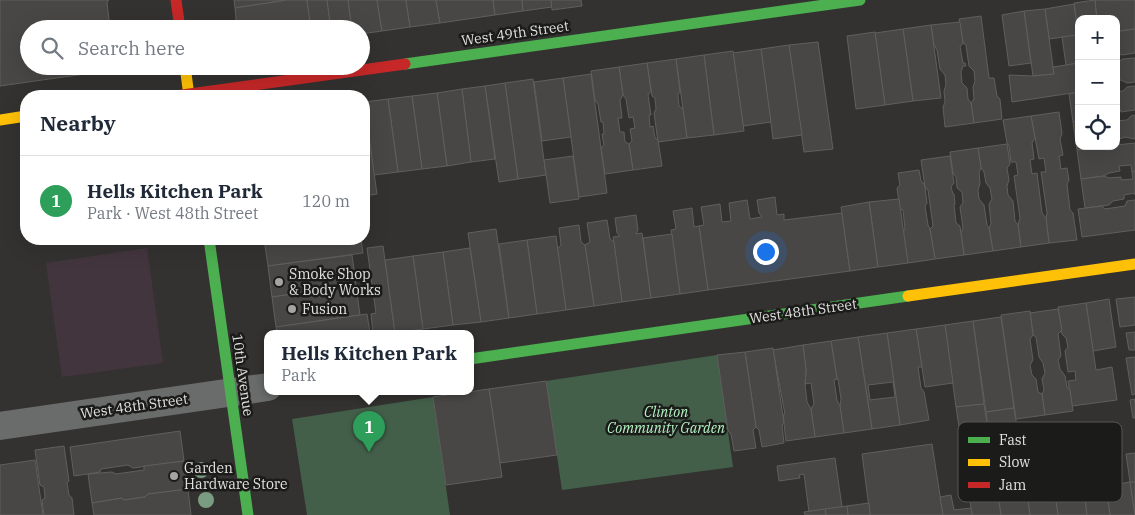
<!DOCTYPE html>
<meta charset="utf-8">
<style>
body{margin:0;font-family:"IBM Plex Serif",serif;background:#f2f2f3;color:#1f2937}
.controls{position:absolute;right:15px;top:15px;display:grid;overflow:hidden;border-radius:10px;box-shadow:0 5px 20px #0002}
.controls button{width:45px;height:45px;display:grid;place-items:center;padding:0;border:0;border-bottom:1px solid #e0e1e3;background:#fff;color:#1f2937;font:25px sans-serif}
.you{position:absolute;left:765px;top:251px;width:18px;height:18px;margin:-12px;border:4px solid #fff;border-radius:50%;background:#1a73e8;box-shadow:0 0 0 8px #1a73e833}
.badge{display:grid;place-items:center;width:32px;height:32px;border-radius:50%;background:#ea580c;color:#fff;font-size:16px;font-weight:700}
.pin{position:absolute;translate:-50% -41px;filter:drop-shadow(0 1px 2px #0008)}
.pin::after{content:'';position:absolute;top:26px;width:18px;height:15px;background:inherit;clip-path:polygon(0 0,100% 0,50% 100%)}
.popup{position:absolute;left:264px;top:330px;width:210px;height:65px;box-sizing:border-box;display:grid;place-content:center;border-radius:10px;background:#fff;filter:drop-shadow(0 1px 4px #0005);font-size:16px;white-space:nowrap;color:#747a83}
.popup b{font-size:19px;color:#1f2937}
.popup::after{content:'';position:absolute;left:50%;top:100%;margin-left:-10px;border:10px solid transparent;border-top-color:#fff}
.list{margin:0;padding:0;list-style:none}
h2{display:flex;justify-content:space-between;align-items:center;height:65px;margin:0;padding:0 20px;font-size:21px}
h2 small{font-size:16px;font-weight:400;color:#747a83}
.list li{display:grid;grid-template-columns:32px 1fr auto;gap:15px;align-items:center;box-sizing:border-box;height:90px;padding:0 20px;border-top:1px solid #e0e1e3}
.list b{display:block;font-size:19px;white-space:nowrap}
.list p{margin:0;font-size:16px;white-space:nowrap;color:#747a83}
.list em{font-size:16px;font-style:normal;color:#747a83}
.icon{flex:none;width:28px;height:28px;fill:none;stroke:currentColor;stroke-width:2;stroke-linecap:round;stroke-linejoin:round}
.map{position:relative;flex:none;width:1135px;height:515px;overflow:hidden}
.search{position:absolute;background:#fff;box-shadow:0 5px 20px #0002;left:20px;top:20px;width:350px;height:55px;display:flex;align-items:center;gap:12px;box-sizing:border-box;padding:0 18px;border-radius:28px;color:#747a83;font-size:19px}
.panel{position:absolute;background:#fff;box-shadow:0 5px 20px #0002;left:20px;top:90px;width:350px;height:155px;border-radius:20px}
.map>svg:first-child{display:block}
.industrial{fill:#43353e}
.green{fill:#435f4a}
.building{fill:#484746;stroke:#605f5d;fill-rule:evenodd}
.lines{fill:none;stroke-linecap:round;stroke-linejoin:round}
.street{stroke:#6a6b6b;stroke-width:28}
.fast{stroke:#4caf50;stroke-width:11}
.slow{stroke:#ffc107;stroke-width:11}
.jam{stroke:#c62828;stroke-width:11}
.tree{fill:#7a9d81}
.poi-dot{fill:#a5a4a2;stroke:#1b1b19;stroke-width:2}
.labels{text-anchor:middle;dominant-baseline:central;stroke-width:5;stroke-linejoin:round;paint-order:stroke}
.street-label{font-size:14px;fill:#e2e1df;stroke:#1b1b19}
.poi-label{font-size:14px;fill:#e2e1df;stroke:#1b1b19;text-anchor:start}
.park-label{font-size:14px;font-style:italic;fill:#b4f4c4;stroke:#1b1b19}
.key{fill:#1b1b19;stroke:#575654;stroke-width:1}
.key-label{font-size:14px;fill:#e2e1df}
</style>
<div class="map">
<svg width="1135" height="515" viewBox="0 0 1135 515">
<rect width="100%" height="100%" fill="#333230"/>
<!-- industrial -->
<polygon class="industrial" points="147,248 163,363 62,377 46,263"/>
<!-- green -->
<g class="green">
<polygon points="717,355 733,467 562,490 546,381"/>
<polygon points="433,397 450,515 307,515 292,419"/>
</g>
<!-- building -->
<g class="building">
<polygon points="0,0 109,0 107,2 110,29 29,29 29,66 105,66 106,71 0,86"/>
<polygon points="234,0 287,0 235,8"/>
<polygon points="287,0 307,0 310,20 249,29 237,29 235,8"/>
<polygon points="307,0 327,0 331,29 311,29"/>
<polygon points="327,0 348,0 352,29 331,29"/>
<polygon points="348,0 377,0 382,31 361,34 361,29 352,29"/>
<polygon points="377,0 406,0 410,27 382,31"/>
<polygon points="406,0 436,0 440,23 410,27"/>
<polygon points="436,0 493,0 495,15 440,23"/>
<polygon points="493,0 522,0 523,11 495,15"/>
<polygon points="522,0 551,0 552,7 523,11"/>
<polygon points="551,0 581,0 582,6 552,10"/>
<polygon points="1095,0 1097,19 1079,19 1078,35 1074,3"/>
<polygon points="1095,0 1135,0 1135,29 1119,31 1116,32 1116,19 1097,19"/>
<polygon points="1074,4 1078,35 1049,39 1045,9"/>
<polygon points="1045,9 1054,74 1033,76 1024,11"/>
<polygon points="1024,11 1031,63 1009,66 1002,15"/>
<polygon points="981,16 989,78 994,78 997,96 1000,99 1002,119 974,123 971,103 974,99 973,87 975,81 974,71 969,66 966,45 963,43 959,19"/>
<polygon points="310,20 311,29 249,29"/>
<polygon points="960,22 963,43 960,47 963,63 965,63 966,66 963,66 961,72 962,83 967,88 968,99 971,103 974,123 945,127 943,107 945,102 944,91 946,85 945,75 940,69 937,50 934,45 931,25"/>
<polygon points="931,25 941,98 913,101 903,29"/>
<polygon points="903,29 913,101 885,105 875,33"/>
<polygon points="1135,29 1135,53 1122,55 1116,53 1116,32 1119,31"/>
<polygon points="875,32 885,105 856,109 847,36"/>
<polygon points="1078,35 1079,63 1066,65 1062,37"/>
<polygon points="818,42 833,149 804,152 789,45"/>
<polygon points="789,45 802,135 773,139 761,49"/>
<polygon points="761,49 771,122 743,126 733,53"/>
<polygon points="733,51 744,131 714,135 704,55"/>
<polygon points="704,55 714,135 687,138 676,59"/>
<polygon points="1135,58 1135,82 1127,83 1121,80 1116,81 1116,63 1123,59"/>
<polygon points="676,59 680,91 678,95 679,106 683,109 687,138 658,142 654,113 656,109 655,98 652,96 647,63"/>
<polygon points="647,63 651,91 648,95 651,115 649,115 650,127 653,126 655,138 658,140 662,166 633,170 629,144 632,141 630,129 635,128 633,117 629,118 626,99 623,95 619,67"/>
<polygon points="1079,63 1079,92 1012,102 1009,75 1033,76 1054,74 1053,67"/>
<polygon points="619,67 623,95 620,100 622,118 618,118 620,132 624,132 625,142 629,144 633,170 605,174 601,148 604,145 602,134 604,134 603,122 601,122 598,104 595,100 591,71"/>
<polygon points="591,74 607,193 579,197 563,78"/>
<polygon points="563,78 571,137 542,141 534,82"/>
<polygon points="533,79 546,175 518,179 505,83"/>
<polygon points="505,83 518,179 499,182 485,86"/>
<polygon points="485,86 495,159 471,162 462,89"/>
<polygon points="1135,86 1135,110 1121,112 1120,109 1116,109 1116,92 1123,91 1127,87"/>
<polygon points="462,89 471,162 447,166 437,93"/>
<polygon points="1079,92 1079,121 1073,122 1069,94"/>
<polygon points="437,93 447,166 422,169 412,96"/>
<polygon points="412,96 422,169 398,172 388,99"/>
<polygon points="388,99 398,172 374,175 364,102"/>
<polygon points="364,102 377,194 364,196"/>
<polygon points="1059,112 1062,134 1060,139 1063,155 1059,156 1061,169 1067,168 1069,180 1067,184 1070,210 1073,213 1077,240 1049,243 1046,218 1047,213 1041,172 1046,172 1044,158 1039,159 1031,116"/>
<polygon points="1135,115 1135,139 1125,137 1116,140 1116,121 1127,120 1131,116"/>
<polygon points="1031,116 1035,138 1032,143 1034,159 1030,160 1032,174 1037,173 1042,213 1046,218 1049,243 1021,247 1018,225 1020,218 1014,176 1018,175 1016,162 1011,162 1009,146 1007,143 1003,120"/>
<polygon points="1079,121 1079,146 1099,146 1097,148 1077,150 1073,122"/>
<polygon points="1135,143 1135,171 1132,172 1131,165 1119,166 1120,171 1109,173 1104,176 1081,179 1077,150 1102,147 1106,150 1116,148 1116,145"/>
<polygon points="1007,144 1010,164 1007,168 1009,180 1007,186 1008,195 1013,201 1015,221 1018,225 1021,247 993,251 989,228 991,224 989,204 992,199 990,188 986,183 984,172 981,168 978,148"/>
<polygon points="978,148 981,168 979,172 980,184 978,190 979,199 984,205 987,225 989,228 993,251 964,255 961,233 963,228 960,207 963,203 962,192 957,188 956,177 953,173 950,152"/>
<polygon points="573,156 579,199 550,203 544,160"/>
<polygon points="950,156 954,183 951,187 953,194 954,194 955,204 954,204 956,223 960,226 964,255 935,259 930,229 933,226 928,190 925,187 921,160"/>
<polygon points="919,170 921,181 924,184 925,187 927,203 925,206 928,225 930,229 935,259 908,263 903,232 905,229 903,210 900,209 897,188 900,185 898,173"/>
<polygon points="1135,171 1135,195 1135,193 1124,195 1124,199 1113,201 1109,205 1085,208 1081,179 1104,176 1109,178 1121,177 1121,180 1133,179 1132,172"/>
<polygon points="775,197 777,215 784,214 784,220 842,213 850,271 708,290 699,226 704,225 701,207 720,204 722,222 731,221 729,203 747,200 750,219 762,217 759,213 757,200"/>
<polygon points="899,199 908,263 878,267 869,202"/>
<polygon points="1135,200 1135,230 1082,237 1078,209 1102,206 1105,209 1125,206 1127,201"/>
<polygon points="869,202 878,267 850,271 841,207"/>
<polygon points="692,208 694,227 699,226 708,290 680,294 671,230 676,229 673,211"/>
<polygon points="636,215 638,230 636,234 642,233 651,298 622,302 613,237 620,236 617,233 615,218"/>
<polygon points="607,220 610,239 614,242 622,302 594,306 585,245 590,242 587,223"/>
<polygon points="579,225 581,242 585,245 594,306 566,310 557,249 561,245 559,228"/>
<polygon points="496,229 509,318 481,322 468,233"/>
<polygon points="672,234 680,294 651,298 643,238"/>
<polygon points="556,236 566,310 537,314 527,240"/>
<polygon points="264,239 361,239 363,253 268,266"/>
<polygon points="527,240 537,314 509,318 499,244"/>
<polygon points="383,246 395,333 373,333 371,314 376,313 367,248"/>
<polygon points="470,248 481,322 453,325 443,252"/>
<polygon points="443,252 453,325 423,329 413,256"/>
<polygon points="352,255 356,285 272,297 268,266"/>
<polygon points="413,256 423,329 395,333 385,260"/>
<polygon points="356,285 360,315 276,327 272,297"/>
<polygon points="1135,297 1135,325 1120,327 1116,299"/>
<polygon points="1109,299 1116,347 1093,351 1086,303"/>
<polygon points="1086,303 1096,370 1112,367 1117,400 1072,406 1068,381 1076,380 1075,371 1068,372 1065,351 1068,347 1066,338 1062,334 1058,307"/>
<polygon points="1058,309 1062,330 1058,334 1061,356 1058,360 1060,369 1065,376 1067,387 1070,390 1073,411 1045,415 1042,394 1044,390 1042,379 1045,373 1043,363 1039,357 1036,337 1033,335 1030,313"/>
<polygon points="1030,311 1033,335 1030,339 1033,360 1030,365 1032,375 1036,379 1038,392 1042,394 1045,415 1016,419 1001,315"/>
<polygon points="367,314 370,333 277,333 276,327"/>
<polygon points="1001,317 1014,408 986,412 973,321"/>
<polygon points="973,321 984,404 956,407 945,325"/>
<polygon points="945,325 953,383 925,387 916,329"/>
<polygon points="916,329 922,367 918,367 921,388 924,392 929,420 900,425 887,333"/>
<polygon points="1135,332 1135,350 1129,350 1126,333"/>
<path d="M 887,333 L 900,425 L 872,429 L 858,337 ZM 893,382 L 895,397 L 870,400 L 868,385 Z"/>
<polygon points="858,337 872,429 844,433 840,406 841,399 838,379 837,379 831,341"/>
<polygon points="831,341 837,379 834,380 837,400 840,406 844,433 815,437 811,409 814,404 811,383 805,384 806,370 803,345"/>
<polygon points="803,345 806,370 805,384 807,402 811,409 815,437 786,441 783,415 785,414 773,350"/>
<polygon points="773,348 784,423 782,425 784,443 762,447 759,430 756,427 745,352"/>
<polygon points="745,352 756,427 753,430 756,448 734,451 731,434 728,431 717,355"/>
<polygon points="1135,357 1135,394 1132,395 1126,358"/>
<polygon points="546,381 557,455 500,463 489,389"/>
<polygon points="489,389 502,477 446,485 433,397"/>
<polygon points="1135,399 1135,418 1133,418 1130,400"/>
<polygon points="984,404 989,436 961,440 956,407"/>
<polygon points="1014,408 1021,454 992,458 986,412"/>
<polygon points="180,431 184,461 133,468 128,465 101,469 100,472 74,476 70,447"/>
<polygon points="1076,432 1087,515 1058,515 1047,436"/>
<polygon points="989,436 992,455 964,459 961,440"/>
<polygon points="932,444 943,515 870,515 862,454"/>
<polygon points="64,446 69,481 67,483 69,495 72,498 74,515 44,515 42,500 45,498 44,487 40,485 35,450"/>
<polygon points="1135,453 1135,482 1130,482 1126,454"/>
<polygon points="835,458 842,507 809,512 804,474 799,475 800,478 779,481 777,466"/>
<polygon points="35,460 43,515 0,515 0,465"/>
<polygon points="184,461 188,489 148,494 145,497 124,500 122,498 92,503 88,474 112,472 116,474 144,470 144,466"/>
<polygon points="1025,476 1030,515 1001,515 995,480"/>
<polygon points="1053,480 1058,515 1030,515 1026,484"/>
<polygon points="1130,482 1135,515 1110,515 1106,486"/>
<polygon points="1130,482 1135,482 1135,515"/>
<polygon points="1106,486 1110,515 1087,515 1084,489"/>
<polygon points="188,489 191,515 94,515 92,503 122,498 124,500 145,497 148,494"/>
<polygon points="997,489 1001,515 972,515 969,493"/>
<polygon points="951,495 954,510 971,508 972,515 943,515 940,497"/>
<polygon points="869,503 870,515 848,515 847,506"/>
<polygon points="847,506 848,515 826,515 825,509"/>
<polygon points="825,509 826,515 805,515 804,512"/>
</g>
<g class="lines">
<!-- street -->
<polyline class="street" points="0,426 268,387"/>
<!-- fast -->
<g class="fast">
<polyline points="405,64 860,0"/>
<polyline points="209,239 248,515"/>
<polyline points="470,359 908,296"/>
</g>
<!-- slow -->
<g class="slow">
<polyline points="185,66 189,96"/>
<polyline points="0,120 26,116"/>
<polyline points="908,296 1135,264"/>
</g>
<!-- jam -->
<g class="jam">
<polyline points="176,0 180,29"/>
<polyline points="175,96 405,64"/>
</g>
</g>
<!-- trees -->
<g class="tree">
<circle cx="201" cy="470" r="8"/>
<circle cx="206" cy="500" r="8"/>
</g>
<!-- markers -->
<g class="poi-dot">
<circle cx="279" cy="282" r="5"/>
<circle cx="292" cy="309" r="5"/>
<circle cx="174" cy="476" r="5"/>
</g>
<g class="labels">
<!-- street labels -->
<g class="street-label">
<text transform="translate(515 33) rotate(-8)">West 49th Street</text>
<text transform="translate(803 311) rotate(-8)">West 48th Street</text>
<text transform="translate(243 375) rotate(82)">10th Avenue</text>
<text transform="translate(134 406) rotate(-8)">West 48th Street</text>
</g>
<!-- poi labels -->
<g class="poi-label">
<text x="289" y="274">Smoke Shop<tspan x="289" dy="16">&amp; Body Works</tspan></text>
<text x="302" y="309">Fusion</text>
<text x="184" y="468">Garden<tspan x="184" dy="16">Hardware Store</tspan></text>
</g>
<!-- park labels -->
<g class="park-label">
<text x="666" y="412">Clinton<tspan x="666" dy="16">Community Garden</tspan></text>
</g>
</g>
<!-- legend -->
<rect x="958" y="422" width="164" height="80" rx="8" class="key"/>
<rect x="968" y="437" width="22" height="6" fill="#4caf50"/>
<rect x="968" y="459" width="22" height="7" fill="#ffc107"/>
<rect x="968" y="482" width="22" height="6" fill="#c62828"/>
<g class="key-label">
<text x="999" y="445">Fast</text>
<text x="999" y="467">Slow</text>
<text x="999" y="490">Jam</text>
</g>
</svg>
<div class="controls">
<button>+</button>
<button>−</button>
<button><svg class="icon" aria-label="locate" viewBox="0 0 24 24"><circle cx="12" cy="12" r="6"/><path d="M12 2v4M12 18v4M2 12h4M18 12h4"/></svg></button>
</div>
<div class="you"></div>
<div class="pin badge" style="left:369px;top:452px;background:#2e9e5b">1</div>
<div class="popup"><b>Hells Kitchen Park</b>Park</div>
<div class="search"><svg class="icon" aria-label="search" viewBox="0 0 24 24"><circle cx="10" cy="10" r="6"/><path d="M15 15l6 6"/></svg>Search here</div>
<section class="panel">
<h2>Nearby<small></small></h2>
<ul class="list">
<li><span class="badge" style="background:#2e9e5b">1</span><div><b>Hells Kitchen Park</b><p>Park · West 48th Street</p></div><em>120 m</em></li>
</ul>
</section>
</div>
